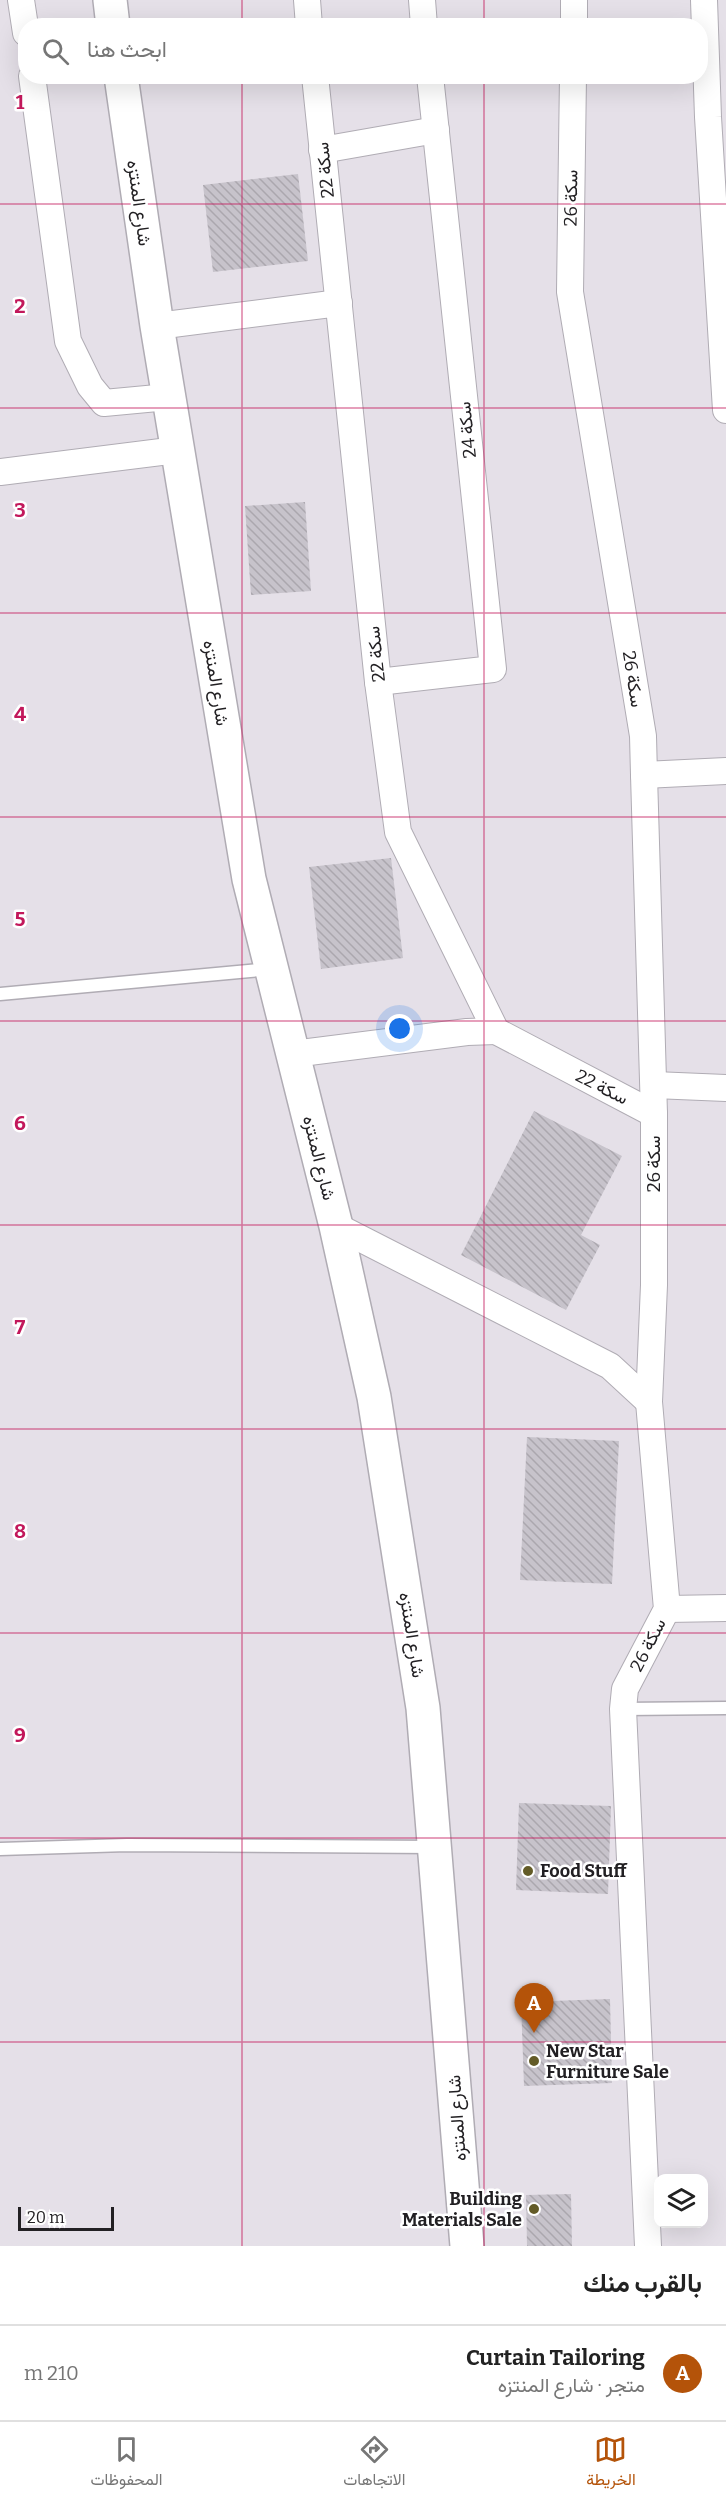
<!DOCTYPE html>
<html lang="ar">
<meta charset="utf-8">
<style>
body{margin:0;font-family:Bitter,Vazirmatn,serif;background:#f6f6f6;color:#222;direction:rtl}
.controls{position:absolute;right:18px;bottom:18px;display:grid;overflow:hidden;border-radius:12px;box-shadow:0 6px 24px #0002}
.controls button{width:54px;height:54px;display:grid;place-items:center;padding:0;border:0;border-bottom:2px solid #e0e0e0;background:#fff;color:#222;font:30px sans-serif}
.scale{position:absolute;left:18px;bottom:15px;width:96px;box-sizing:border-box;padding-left:6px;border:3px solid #222023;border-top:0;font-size:16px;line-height:21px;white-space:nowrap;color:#222023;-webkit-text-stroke:4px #fff;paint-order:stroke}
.you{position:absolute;left:400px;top:1029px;width:21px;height:21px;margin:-15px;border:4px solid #fff;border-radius:50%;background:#1a73e8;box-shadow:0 0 0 9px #1a73e833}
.badge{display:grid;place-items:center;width:39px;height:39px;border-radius:50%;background:#b45309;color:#fff;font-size:20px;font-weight:700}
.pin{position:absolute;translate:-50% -50px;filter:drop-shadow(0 2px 3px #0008)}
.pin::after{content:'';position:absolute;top:32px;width:21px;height:18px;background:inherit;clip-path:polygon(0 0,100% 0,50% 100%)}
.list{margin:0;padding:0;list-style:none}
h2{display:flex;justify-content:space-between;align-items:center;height:78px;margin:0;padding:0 24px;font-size:26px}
h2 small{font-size:20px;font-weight:400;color:#767676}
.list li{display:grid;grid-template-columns:39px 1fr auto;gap:18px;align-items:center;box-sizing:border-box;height:96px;padding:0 24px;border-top:2px solid #e0e0e0}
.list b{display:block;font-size:22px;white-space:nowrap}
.list p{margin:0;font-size:20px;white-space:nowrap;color:#767676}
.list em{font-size:20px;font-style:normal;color:#767676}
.icon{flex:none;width:33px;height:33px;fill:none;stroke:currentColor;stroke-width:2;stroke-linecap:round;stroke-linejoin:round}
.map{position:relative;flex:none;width:726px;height:2246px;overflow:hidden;direction:ltr}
.search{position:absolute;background:#fff;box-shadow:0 6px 24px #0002;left:18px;right:18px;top:18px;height:66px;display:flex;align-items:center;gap:15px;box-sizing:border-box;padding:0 21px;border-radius:24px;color:#767676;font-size:22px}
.sheet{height:174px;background:#fff}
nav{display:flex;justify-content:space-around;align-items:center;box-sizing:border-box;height:84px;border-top:2px solid #e0e0e0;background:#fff;font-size:16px;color:#767676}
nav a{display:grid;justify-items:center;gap:3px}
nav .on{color:#b45309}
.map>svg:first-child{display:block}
.building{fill:url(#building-back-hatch)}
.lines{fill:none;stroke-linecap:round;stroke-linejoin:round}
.lane-casing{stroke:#b0acb4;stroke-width:15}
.street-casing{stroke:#b0acb4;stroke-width:28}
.secondary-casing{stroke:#b0acb4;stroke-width:36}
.lane{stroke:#fff;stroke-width:12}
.street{stroke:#fff;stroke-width:26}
.secondary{stroke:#fff;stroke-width:33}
.grid{fill:none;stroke:#c2185b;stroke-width:1.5;stroke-opacity:0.55}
.poi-dot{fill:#635b27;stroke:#fff;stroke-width:2}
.labels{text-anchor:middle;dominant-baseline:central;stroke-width:5;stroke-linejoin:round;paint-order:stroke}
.street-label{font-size:18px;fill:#222023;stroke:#fff}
.poi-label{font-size:18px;font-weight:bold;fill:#222023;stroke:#fff;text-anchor:start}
.grid-label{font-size:20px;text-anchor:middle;font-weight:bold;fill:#c2185b;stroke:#fff;stroke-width:5;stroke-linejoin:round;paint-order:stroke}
</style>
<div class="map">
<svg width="726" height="2246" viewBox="0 0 726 2246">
<defs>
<pattern id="building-back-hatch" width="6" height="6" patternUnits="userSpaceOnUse" patternTransform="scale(1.5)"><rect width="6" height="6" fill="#c7c3cb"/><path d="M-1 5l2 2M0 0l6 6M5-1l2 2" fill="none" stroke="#aba7ae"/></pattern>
</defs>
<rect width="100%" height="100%" fill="#e5e0e8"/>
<!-- building -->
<g class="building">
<polygon points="298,174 308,261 213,272 203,185"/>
<polygon points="305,502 311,591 251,595 245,506"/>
<polygon points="391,858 403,958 321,969 309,867"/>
<polygon points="534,1111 622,1156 581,1235 600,1245 566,1310 461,1255"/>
<polygon points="527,1437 619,1441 612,1584 520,1580"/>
<polygon points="519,1803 611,1806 608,1894 516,1890"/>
<polygon points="610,1999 612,2083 524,2086 521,2002"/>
<polygon points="571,2194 572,2246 527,2246 526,2195"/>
</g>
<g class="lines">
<defs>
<g id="lane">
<polyline points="0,994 271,969"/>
<polyline points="623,1709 726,1708"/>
<polyline points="0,1849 127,1845 434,1847"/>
</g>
<g id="street">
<polyline points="21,0 26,33"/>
<polyline points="307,0 309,26"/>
<polyline points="422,0 424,26"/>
<polyline points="704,0 708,117 726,410"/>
<polyline points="574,26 574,0"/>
<polyline points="32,76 68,341 90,386 104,403 168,397"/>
<polyline points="315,76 378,682 398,832 496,1031 654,1114"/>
<polyline points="573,76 570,292 643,736 644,775 654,1114 654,1285 649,1402 667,1609 625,1689 623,1709 648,2246"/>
<polyline points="322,150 436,130"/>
<polyline points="157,326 339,303"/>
<polyline points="0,472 177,450"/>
<polyline points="378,682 493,669 430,76"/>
<polyline points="644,775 726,771"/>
<polyline points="293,1054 467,1032 496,1031"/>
<polyline points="654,1085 726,1088"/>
<polyline points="336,1226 610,1366 649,1402"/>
<polyline points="667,1609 726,1608"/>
</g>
<g id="secondary">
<polyline points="110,0 113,26"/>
<polyline points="121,76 157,326 249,879 336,1226 374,1397 423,1708 467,2246"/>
</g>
</defs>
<!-- lane casing -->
<use href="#lane" class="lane-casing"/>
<!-- street casing -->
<use href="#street" class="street-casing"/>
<!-- secondary casing -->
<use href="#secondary" class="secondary-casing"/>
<!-- lane -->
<use href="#lane" class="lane"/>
<!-- street -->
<use href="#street" class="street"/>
<!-- secondary -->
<use href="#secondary" class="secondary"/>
</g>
<!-- grid -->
<path class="grid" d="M 242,0 L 242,26M 484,0 L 484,26M 242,76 L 242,2246M 484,76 L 484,2246M 0,204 L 726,204M 0,408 L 726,408M 0,613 L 726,613M 0,817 L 726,817M 0,1021 L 726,1021M 0,1225 L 726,1225M 0,1429 L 726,1429M 0,1633 L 726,1633M 0,1838 L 726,1838M 0,2042 L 726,2042"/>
<!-- markers -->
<g class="poi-dot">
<circle cx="528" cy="1871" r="6"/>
<circle cx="534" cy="2061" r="6"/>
<circle cx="534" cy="2209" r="6"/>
</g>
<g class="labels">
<!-- street labels -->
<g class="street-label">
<text transform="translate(325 170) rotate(-96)">سكة 22</text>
<text transform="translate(571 198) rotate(-89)">سكة 26</text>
<text transform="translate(139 203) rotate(82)">شارع المنتزه</text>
<text transform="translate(467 430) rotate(-96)">سكة 24</text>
<text transform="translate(376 654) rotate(-96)">سكة 22</text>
<text transform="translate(633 679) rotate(81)">سكة 26</text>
<text transform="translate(216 683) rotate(81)">شارع المنتزه</text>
<text transform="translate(602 1087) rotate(27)">سكة 22</text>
<text transform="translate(319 1158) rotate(76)">شارع المنتزه</text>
<text transform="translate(654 1164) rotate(-90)">سكة 26</text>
<text transform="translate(412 1635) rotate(81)">شارع المنتزه</text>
<text transform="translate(648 1645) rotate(-63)">سكة 26</text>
<text transform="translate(457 2118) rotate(-94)">شارع المنتزه</text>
</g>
<!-- poi labels -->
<g class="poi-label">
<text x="540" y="1871">Food Stuff</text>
<text x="546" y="2051">New Star<tspan x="546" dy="21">Furniture Sale</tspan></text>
<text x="522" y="2199" text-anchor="end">Building<tspan x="522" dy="21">Materials Sale</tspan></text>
</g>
</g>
<g class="grid-label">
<text x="20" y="109">1</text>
<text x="20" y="313">2</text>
<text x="20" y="517">3</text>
<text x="20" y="721">4</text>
<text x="20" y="926">5</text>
<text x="20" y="1130">6</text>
<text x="20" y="1334">7</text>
<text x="20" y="1538">8</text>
<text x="20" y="1742">9</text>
</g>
</svg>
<div class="controls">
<button><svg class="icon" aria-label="layers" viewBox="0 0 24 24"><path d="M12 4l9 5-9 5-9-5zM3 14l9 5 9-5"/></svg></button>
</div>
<div class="scale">20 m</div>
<div class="you"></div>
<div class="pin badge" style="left:534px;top:2033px">A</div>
<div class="search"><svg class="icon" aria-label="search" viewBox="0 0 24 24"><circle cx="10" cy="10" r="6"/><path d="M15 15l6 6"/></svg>ابحث هنا</div>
</div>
<section class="sheet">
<h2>بالقرب منك<small></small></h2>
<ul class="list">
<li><span class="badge">A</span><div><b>Curtain Tailoring</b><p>متجر · شارع المنتزه</p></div><em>210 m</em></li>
</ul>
</section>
<nav>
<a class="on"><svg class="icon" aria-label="map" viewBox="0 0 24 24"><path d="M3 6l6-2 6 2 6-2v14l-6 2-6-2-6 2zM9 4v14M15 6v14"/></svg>الخريطة</a>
<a><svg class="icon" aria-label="directions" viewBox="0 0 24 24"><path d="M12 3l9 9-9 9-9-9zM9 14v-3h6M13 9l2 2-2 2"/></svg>الاتجاهات</a>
<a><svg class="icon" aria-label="saved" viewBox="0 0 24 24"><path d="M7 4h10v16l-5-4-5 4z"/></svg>المحفوظات</a>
</nav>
